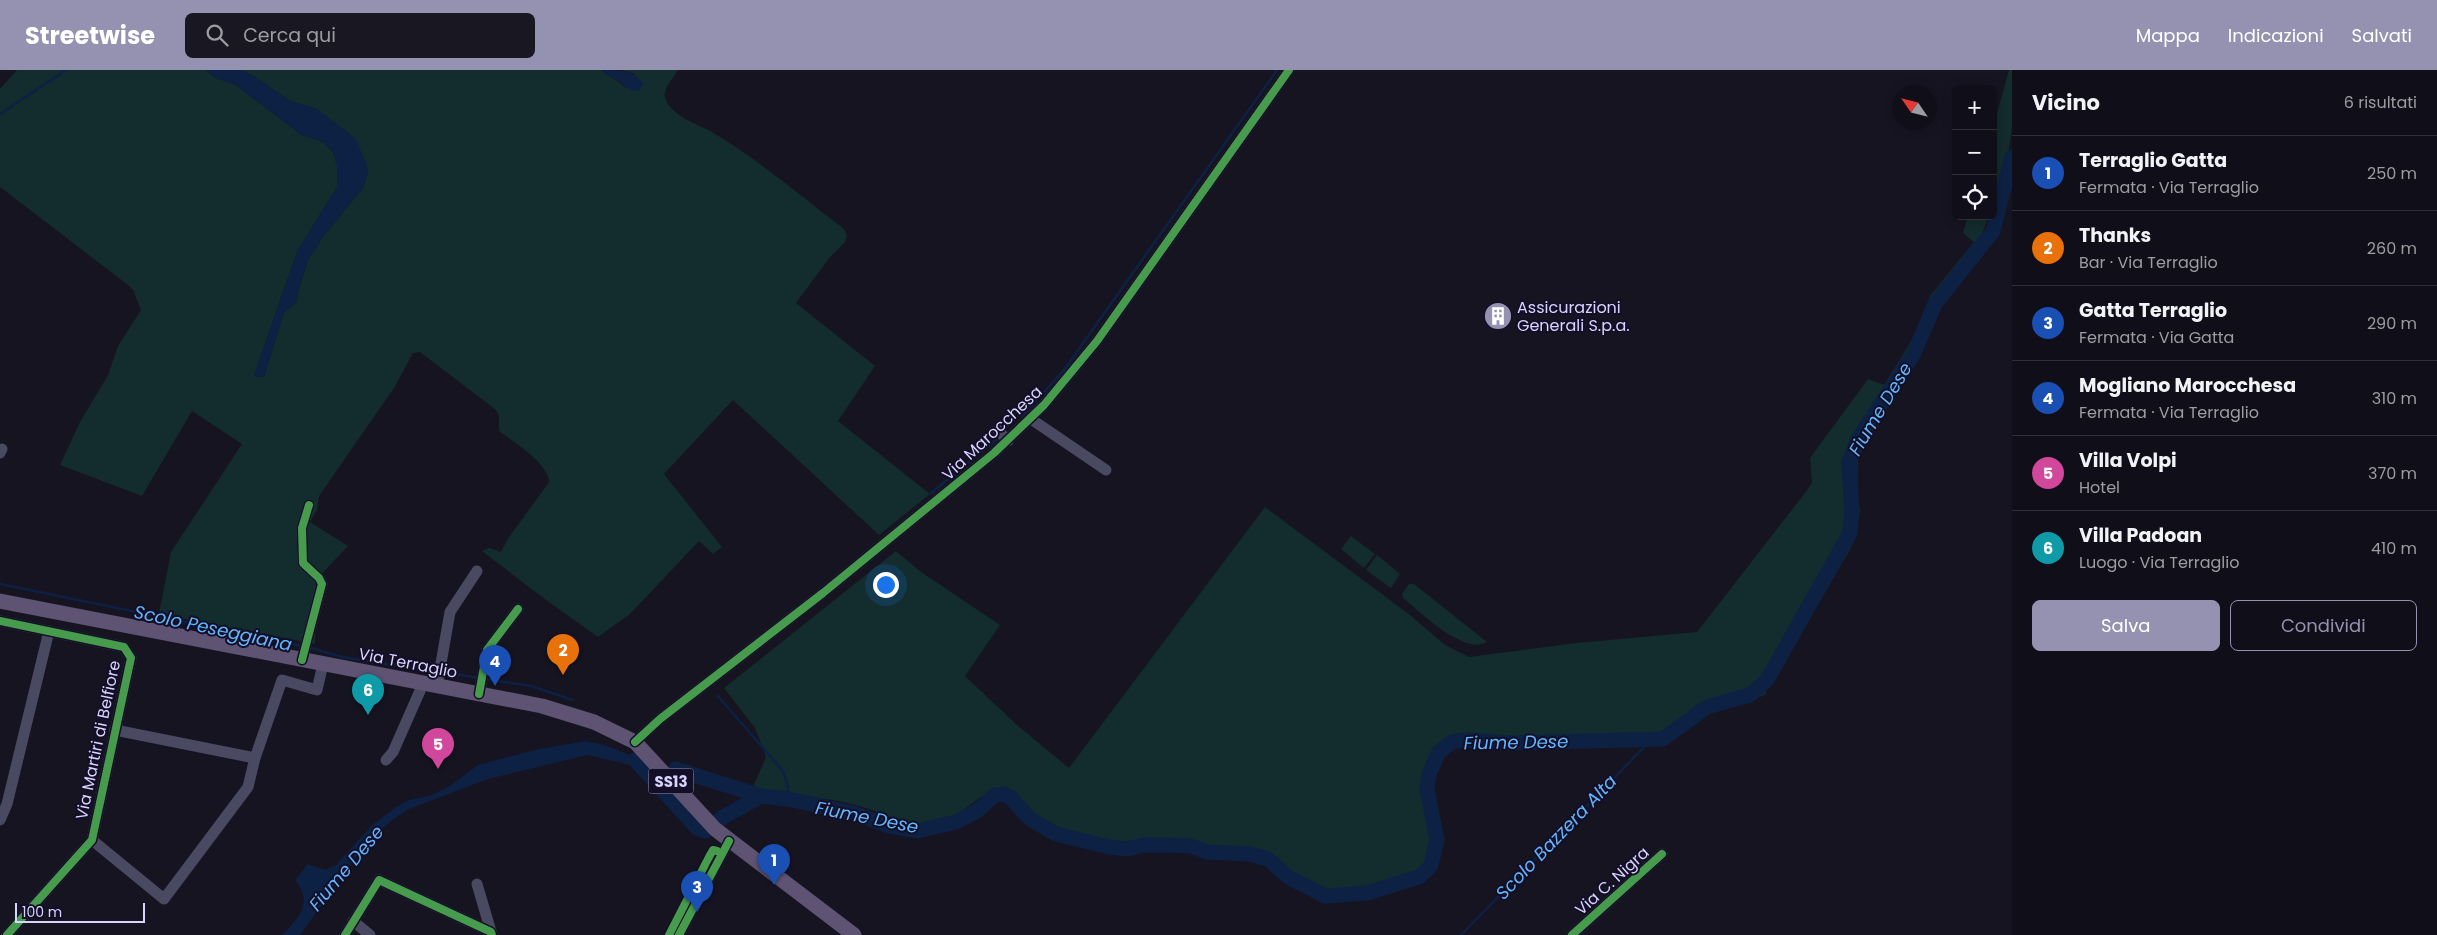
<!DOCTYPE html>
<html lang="it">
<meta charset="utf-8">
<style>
body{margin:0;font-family:Poppins,sans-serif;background:#191822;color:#f1f3f6}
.controls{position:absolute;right:15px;top:15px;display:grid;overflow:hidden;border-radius:8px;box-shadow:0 2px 12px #0003}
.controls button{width:45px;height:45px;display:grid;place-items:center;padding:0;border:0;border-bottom:1px solid #302f38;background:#100f19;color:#f1f3f6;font:25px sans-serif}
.compass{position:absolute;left:1892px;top:15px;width:45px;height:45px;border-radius:50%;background:#100f19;box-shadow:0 2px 12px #0003;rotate:305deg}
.scale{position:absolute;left:15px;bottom:12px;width:130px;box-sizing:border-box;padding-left:5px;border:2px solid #d9d4ff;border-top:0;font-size:14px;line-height:18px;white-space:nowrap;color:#d9d4ff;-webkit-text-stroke:4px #130f26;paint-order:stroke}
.you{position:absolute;left:885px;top:514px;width:18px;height:18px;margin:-12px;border:4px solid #fff;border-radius:50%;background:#1a73e8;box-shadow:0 0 0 8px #1a73e833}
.badge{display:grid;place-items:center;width:32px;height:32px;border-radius:50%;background:#9591b1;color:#fff;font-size:16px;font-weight:700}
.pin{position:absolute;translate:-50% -41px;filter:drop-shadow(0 1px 2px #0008)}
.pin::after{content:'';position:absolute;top:26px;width:18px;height:15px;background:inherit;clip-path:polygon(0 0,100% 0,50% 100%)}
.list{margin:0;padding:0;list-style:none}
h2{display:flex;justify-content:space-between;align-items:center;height:65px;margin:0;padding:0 20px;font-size:21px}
h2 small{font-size:16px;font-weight:400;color:#9c9ca2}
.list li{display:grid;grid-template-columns:32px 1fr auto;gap:15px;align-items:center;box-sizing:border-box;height:75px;padding:0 20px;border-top:1px solid #302f38}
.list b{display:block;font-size:19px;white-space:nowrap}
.list p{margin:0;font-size:16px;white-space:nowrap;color:#9c9ca2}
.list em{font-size:16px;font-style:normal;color:#9c9ca2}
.actions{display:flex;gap:10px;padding:15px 20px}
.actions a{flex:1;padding:11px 0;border:1px solid #9591b1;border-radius:8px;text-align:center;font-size:18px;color:#9591b1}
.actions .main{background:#9591b1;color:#fff}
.icon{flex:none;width:28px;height:28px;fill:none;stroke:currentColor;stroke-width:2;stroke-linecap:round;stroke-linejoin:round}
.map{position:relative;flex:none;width:2012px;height:865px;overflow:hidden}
header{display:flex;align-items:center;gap:30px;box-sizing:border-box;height:70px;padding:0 25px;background:#9591b1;color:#fff}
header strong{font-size:24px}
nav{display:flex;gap:28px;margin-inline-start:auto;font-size:18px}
.search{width:350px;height:45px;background:#191822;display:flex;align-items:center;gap:12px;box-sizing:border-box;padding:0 18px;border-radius:8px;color:#9c9ca2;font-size:19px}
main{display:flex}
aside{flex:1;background:#100f19}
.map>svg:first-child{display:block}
.green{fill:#132c2d}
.water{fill:#0d2144}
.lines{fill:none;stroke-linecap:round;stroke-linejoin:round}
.stream{stroke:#0d2144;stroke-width:2.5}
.river{stroke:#0d2144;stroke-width:15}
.minor{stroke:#4a4962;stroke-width:11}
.major{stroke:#5e5373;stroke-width:15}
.cycleway-casing{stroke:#130f26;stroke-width:11}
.cycleway{stroke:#469c4c;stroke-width:8}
.labels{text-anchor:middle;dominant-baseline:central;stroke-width:4;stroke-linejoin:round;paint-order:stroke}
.shield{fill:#130f26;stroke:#9e99be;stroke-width:1}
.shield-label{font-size:15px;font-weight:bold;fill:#d9d4ff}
.poi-label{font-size:16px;fill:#d9d4ff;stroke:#130f26;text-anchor:start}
.street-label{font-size:16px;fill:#d9d4ff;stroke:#130f26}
.water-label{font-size:18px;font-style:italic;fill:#62b6ff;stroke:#130f26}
</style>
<header>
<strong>Streetwise</strong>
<div class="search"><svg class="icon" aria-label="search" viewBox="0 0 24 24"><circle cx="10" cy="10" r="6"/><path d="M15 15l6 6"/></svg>Cerca qui</div>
<nav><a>Mappa</a><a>Indicazioni</a><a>Salvati</a></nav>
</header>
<main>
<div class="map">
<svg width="2012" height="865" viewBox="0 0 2012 865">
<rect width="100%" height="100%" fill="#161421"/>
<!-- green -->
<g class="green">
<path d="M 17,0 L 205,0 L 216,8 L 236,15 L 302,65 L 323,72 L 333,82 L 337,95 L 337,117 L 297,182 L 254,306 L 264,307 L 284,242 L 296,233 L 299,218 L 308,190 L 324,165 L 363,118 L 368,101 L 361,82 L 317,39 L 290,31 L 255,7 L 241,0 L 601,0 L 627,18 L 635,4 L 621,0 L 678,0 C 673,9 661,20 666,30 C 673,47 698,54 712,62 C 759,90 801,126 844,159 L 847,166 L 845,172 L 830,187 L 796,233 L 875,296 L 838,351 L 930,424 L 879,465 L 733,330 L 664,404 L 722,477 L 713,484 L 699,471 L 630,544 L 598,567 L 546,530 L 482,481 L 489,478 L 501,482 L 507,470 L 549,412 C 549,394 514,372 499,361 L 499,346 L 496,340 L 420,282 L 413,283 L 394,318 L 319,426 L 317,440 L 310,452 L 348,476 L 316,510 L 315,574 L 159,544 L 171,482 L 242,374 L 192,341 L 142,426 L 60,395 L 80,352 L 108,305 L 118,276 L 141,240 L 133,220 L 128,215 L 0,117 L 0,19 Z"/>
<polygon points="2009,0 2012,0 2012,58 2008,84 1993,133 1993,58"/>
<polygon points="1968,146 1989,146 1978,173 1935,222 1920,253 1930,226 1974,172 1963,163"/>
<path d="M 1915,265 L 1904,294 L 1899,318 L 1868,363 L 1858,391 L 1857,422 L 1860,441 L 1852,476 L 1773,612 L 1767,610 L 1766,624 C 1747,635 1725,634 1706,643 C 1690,650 1677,665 1661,674 C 1611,677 1560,677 1510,678 C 1495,678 1465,671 1453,677 C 1408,700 1462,776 1428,806 C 1414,818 1392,823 1375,827 C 1338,836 1319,834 1288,812 C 1279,806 1269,797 1259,793 C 1224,780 1175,782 1138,779 C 1119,777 1067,763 1049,756 C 1031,748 1022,723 1006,718 C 992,714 968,739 956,745 C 948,750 938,753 929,753 C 902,756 876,739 851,734 C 830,729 808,726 788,724 C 778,723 768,724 759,722 C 732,717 701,707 677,694 L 685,694 L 753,717 L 766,687 L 755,658 L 724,618 L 896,481 L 921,502 L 1000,555 L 965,606 L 1017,655 L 1069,698 L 1265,437 L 1410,545 L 1445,575 L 1469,587 L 1577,573 L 1697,562 L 1808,419 L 1812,412 L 1810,388 L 1868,309 L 1884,315 Z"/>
<polygon points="1351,466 1375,484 1364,498 1341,479"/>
<polygon points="1377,485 1400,504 1391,518 1366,500"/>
<path d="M 1409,514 L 1414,514 L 1487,572 C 1465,586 1420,542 1403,528 L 1402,524 Z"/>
</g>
<!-- water -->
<g class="water">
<polygon points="205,0 241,0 255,7 290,31 317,39 355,68 367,95 368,101 363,118 324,165 308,190 299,218 296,233 284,242 264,307 254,306 297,182 337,117 337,95 333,82 323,72 302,65 236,15 216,8"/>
<path d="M 601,0 C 616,0 637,0 643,14 L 640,20 L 633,21 Z"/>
<path d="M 586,671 C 612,676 635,684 653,704 L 635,696 L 587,685 L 488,709 L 409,739 C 361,766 333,822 300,865 L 282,865 C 300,847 313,833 295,810 L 308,794 L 325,800 L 336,795 L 372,755 L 396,737 L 409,730 L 429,726 L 448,717 L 478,695 L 535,680 Z"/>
</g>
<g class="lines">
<!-- stream -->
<g class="stream">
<polyline points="0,44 66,0"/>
<polyline points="1022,346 1064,300 1277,0"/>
<polyline points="930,424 997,369"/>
<polyline points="0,514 302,576"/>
<polyline points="308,577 342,587 437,602"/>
<polyline points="443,602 479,608"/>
<polyline points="485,609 531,616 573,630"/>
<polyline points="718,626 783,701 788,716 788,729"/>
<polyline points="1461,865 1651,670"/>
</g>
<!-- river -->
<g class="river">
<polyline points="635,690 697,758 705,761 723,747 761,726"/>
<polyline points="675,699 761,726 788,729 853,743 889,756 918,761 956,752 977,741 995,725 1003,724 1010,727 1030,749 1056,764 1109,777 1128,779 1143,775 1165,775 1191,776 1207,782 1250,784 1268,789 1288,807 1325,826 1367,823 1419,807 1431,796 1437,769 1427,719 1429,704 1439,682 1452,672 1462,670 1514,673 1663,669 1707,637 1750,625 1767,610 1850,463 1852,441 1849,392 1858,369 1913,285 1935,234 1993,161 2012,87"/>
</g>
<!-- minor -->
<g class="minor">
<polyline points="1031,349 1106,400"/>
<polyline points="998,360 1008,371"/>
<polyline points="0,383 2,379"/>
<polyline points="0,551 124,577 131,588 92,770 7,865"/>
<polyline points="302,590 322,514 319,508 303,493 302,458 309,435"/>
<polyline points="437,616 450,542 477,501"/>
<polyline points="479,624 487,580 518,539"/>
<polyline points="115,660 255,688"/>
<polyline points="635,672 660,649 823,523 994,383 1044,335 1097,271 1289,0"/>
<polyline points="386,690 393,682 423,614"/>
<polyline points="0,750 7,734 49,561"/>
<polyline points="92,770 164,829 248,717 255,688 282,610 317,620 323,594"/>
<polyline points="477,814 492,865"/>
<polyline points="353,851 370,865"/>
<polyline points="345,865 379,810 491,862"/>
<polyline points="679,865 729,771"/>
<polyline points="1572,865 1662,784"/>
</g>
<!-- major -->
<polyline class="major" points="0,531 542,636 594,652 635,672 715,759 854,865"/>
<defs>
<g id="cycleway">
<polyline points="0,551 124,577 131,588 92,770 7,865"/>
<polyline points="302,590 322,514 319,508 303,493 302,458 309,435"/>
<polyline points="479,624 487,580 518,539"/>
<polyline points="635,672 660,649 823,523 994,383 1044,335 1097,271 1289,0"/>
<polyline points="345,865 379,810 491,862 492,865"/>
<polyline points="669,865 709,787 713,780 717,781"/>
<polyline points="679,865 729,771"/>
<polyline points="1572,865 1662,784"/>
</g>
</defs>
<!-- cycleway casing -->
<use href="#cycleway" class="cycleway-casing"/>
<!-- cycleway -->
<use href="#cycleway" class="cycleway"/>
</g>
<!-- icons -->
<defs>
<symbol id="building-disc" viewBox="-11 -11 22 22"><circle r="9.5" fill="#9591b1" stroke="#130f26"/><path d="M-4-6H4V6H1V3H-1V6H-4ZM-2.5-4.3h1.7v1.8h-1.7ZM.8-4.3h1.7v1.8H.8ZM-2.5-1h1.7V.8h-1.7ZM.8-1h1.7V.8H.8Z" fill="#fff"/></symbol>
</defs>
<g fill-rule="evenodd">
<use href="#building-disc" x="1482" y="230" width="32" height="32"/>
</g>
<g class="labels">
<!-- shield labels -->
<rect class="shield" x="648.5" y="698.5" width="45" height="25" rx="4"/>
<g class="shield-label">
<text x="671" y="711">SS13</text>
</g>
<!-- poi labels -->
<g class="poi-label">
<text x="1517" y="237">Assicurazioni<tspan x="1517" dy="18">Generali S.p.a.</tspan></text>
</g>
<!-- street labels -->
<g class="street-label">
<text transform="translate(992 363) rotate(-43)">Via Marocchesa</text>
<text transform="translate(408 593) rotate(11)">Via Terraglio</text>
<text transform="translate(98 670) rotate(-78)">Via Martiri di Belfiore</text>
<text transform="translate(1612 811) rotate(-42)">Via C. Nigra</text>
</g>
<!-- water labels -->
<g class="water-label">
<text transform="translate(1880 339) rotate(-59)">Fiume Dese</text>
<text transform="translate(213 558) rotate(12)">Scolo Peseggiana</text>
<text transform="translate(1516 672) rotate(-1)">Fiume Dese</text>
<text transform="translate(867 747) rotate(11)">Fiume Dese</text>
<text transform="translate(1556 767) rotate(-46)">Scolo Bazzera Alta</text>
<text transform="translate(346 798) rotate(-50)">Fiume Dese</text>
</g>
</g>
</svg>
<div class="controls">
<button>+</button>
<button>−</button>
<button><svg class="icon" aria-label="locate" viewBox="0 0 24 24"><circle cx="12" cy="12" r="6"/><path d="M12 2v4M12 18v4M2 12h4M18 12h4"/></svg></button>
</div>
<svg class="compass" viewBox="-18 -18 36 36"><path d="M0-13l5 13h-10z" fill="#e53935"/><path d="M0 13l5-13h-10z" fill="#9c9ca2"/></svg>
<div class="scale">100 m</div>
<div class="you"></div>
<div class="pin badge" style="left:774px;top:815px;background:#1a4fb4">1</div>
<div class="pin badge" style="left:563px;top:605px;background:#e8710a">2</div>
<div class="pin badge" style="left:697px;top:842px;background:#1a4fb4">3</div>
<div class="pin badge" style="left:495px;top:616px;background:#1a4fb4">4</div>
<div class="pin badge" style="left:438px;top:699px;background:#d1479c">5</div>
<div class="pin badge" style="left:368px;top:645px;background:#0f9aa8">6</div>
</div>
<aside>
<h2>Vicino<small>6 risultati</small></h2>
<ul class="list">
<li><span class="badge" style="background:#1a4fb4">1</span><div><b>Terraglio Gatta</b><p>Fermata · Via Terraglio</p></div><em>250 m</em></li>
<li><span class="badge" style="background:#e8710a">2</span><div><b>Thanks</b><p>Bar · Via Terraglio</p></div><em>260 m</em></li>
<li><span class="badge" style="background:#1a4fb4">3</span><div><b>Gatta Terraglio</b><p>Fermata · Via Gatta</p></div><em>290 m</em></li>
<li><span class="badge" style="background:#1a4fb4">4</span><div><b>Mogliano Marocchesa</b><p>Fermata · Via Terraglio</p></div><em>310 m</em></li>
<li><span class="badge" style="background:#d1479c">5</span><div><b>Villa Volpi</b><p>Hotel</p></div><em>370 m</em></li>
<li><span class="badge" style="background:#0f9aa8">6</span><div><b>Villa Padoan</b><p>Luogo · Via Terraglio</p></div><em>410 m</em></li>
</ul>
<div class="actions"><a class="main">Salva</a><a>Condividi</a></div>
</aside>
</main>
